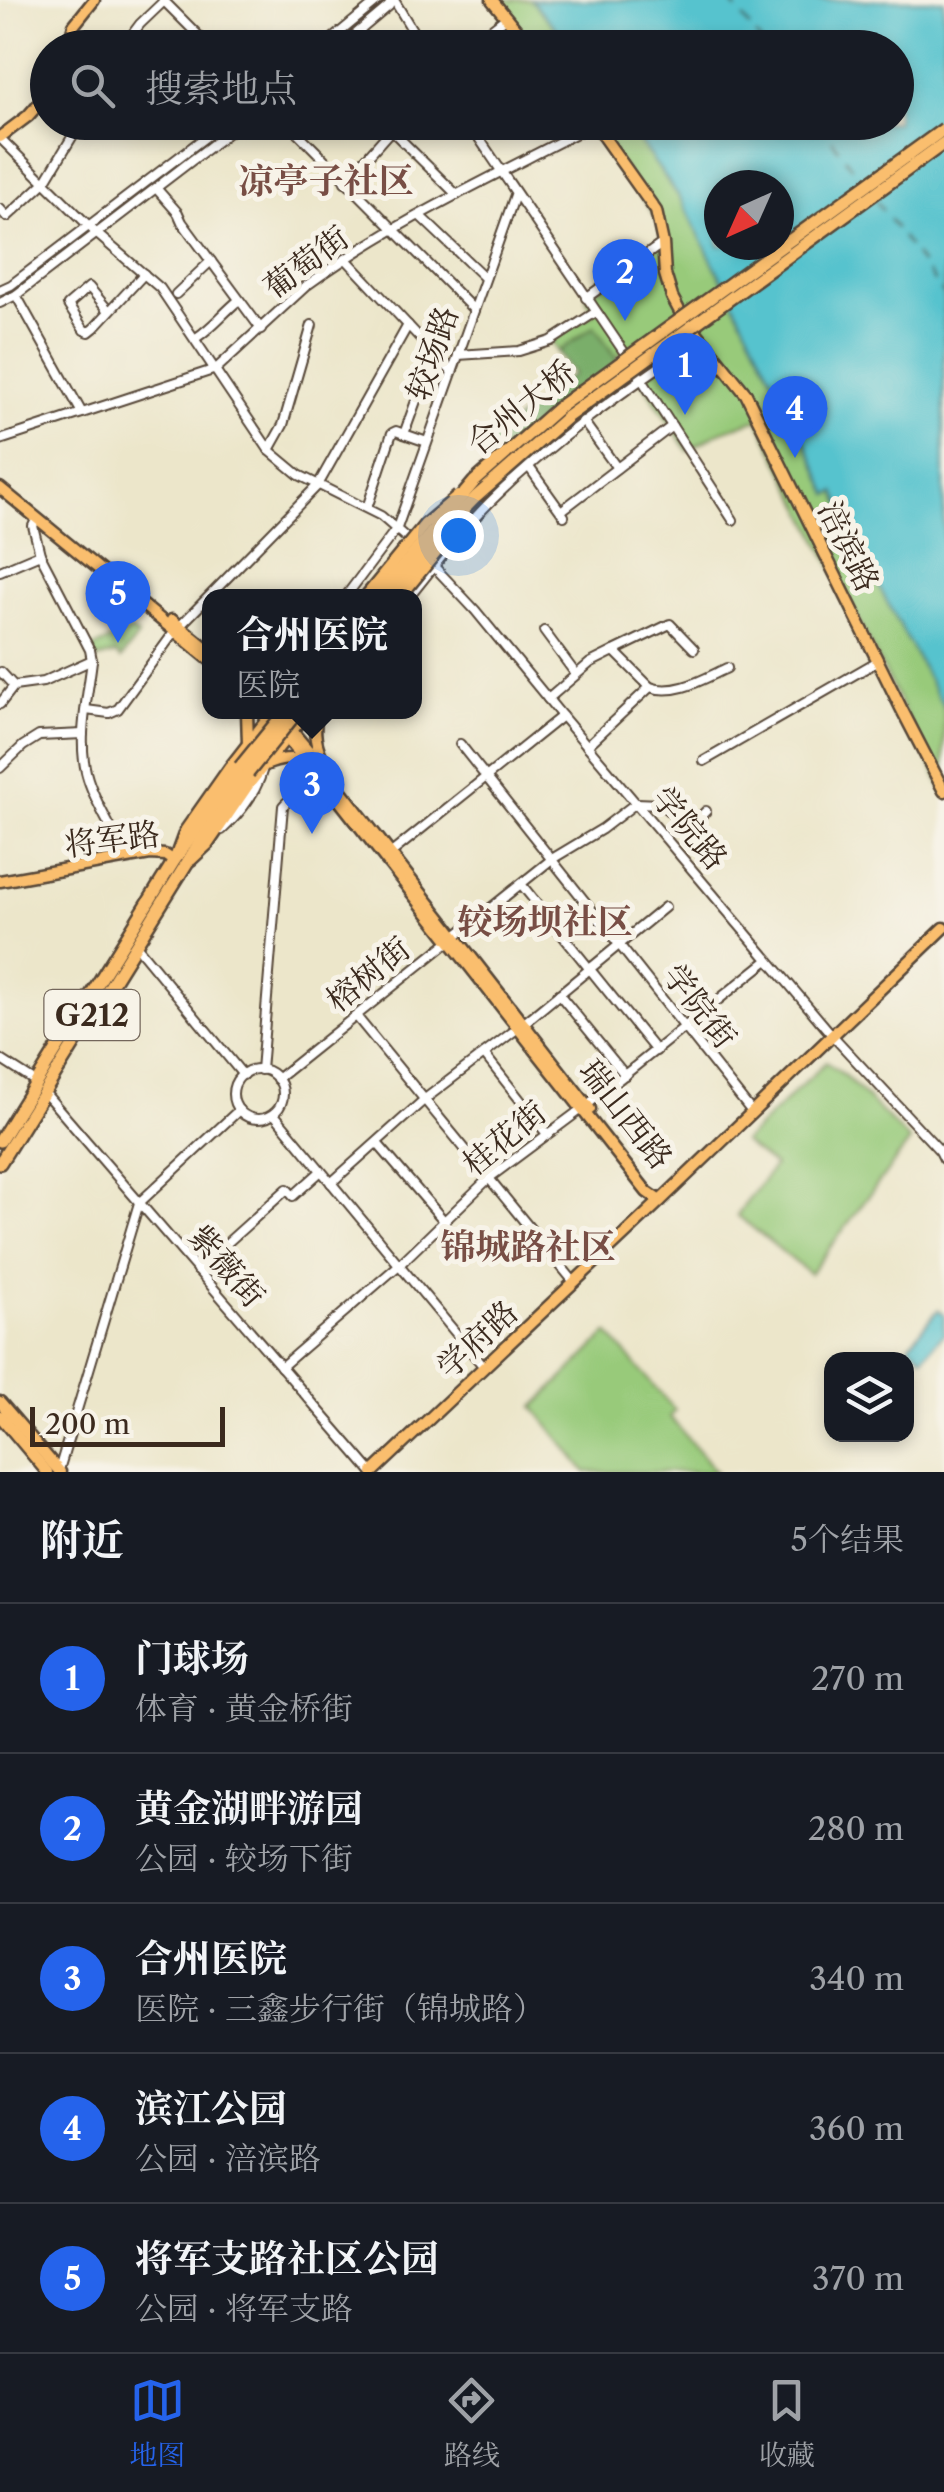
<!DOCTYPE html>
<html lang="zh">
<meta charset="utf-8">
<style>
body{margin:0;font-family:"Libre Caslon Text","Noto Serif SC",serif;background:#242831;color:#f1f3f6}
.controls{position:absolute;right:30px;bottom:30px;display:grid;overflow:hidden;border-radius:20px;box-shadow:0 5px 15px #0003}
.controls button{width:90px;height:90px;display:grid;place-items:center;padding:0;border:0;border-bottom:2px solid #363941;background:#171b24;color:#f1f3f6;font:50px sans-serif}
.compass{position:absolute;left:704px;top:170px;width:90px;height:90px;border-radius:50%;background:#171b24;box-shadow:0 5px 15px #0003;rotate:225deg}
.scale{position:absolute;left:30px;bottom:25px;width:195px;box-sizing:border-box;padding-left:10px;border:5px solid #3b2a1e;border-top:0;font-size:28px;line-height:35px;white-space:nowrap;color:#3b2a1e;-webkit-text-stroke:8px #f7f3e8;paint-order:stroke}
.you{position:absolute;left:458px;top:535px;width:35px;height:35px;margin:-25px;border:8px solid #fff;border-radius:50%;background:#1a73e8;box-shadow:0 0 0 15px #1a73e833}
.badge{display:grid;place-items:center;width:65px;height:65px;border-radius:50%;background:#2563eb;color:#fff;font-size:32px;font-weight:700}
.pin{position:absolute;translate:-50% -82px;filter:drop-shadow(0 2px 5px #0008)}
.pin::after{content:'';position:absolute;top:52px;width:35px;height:30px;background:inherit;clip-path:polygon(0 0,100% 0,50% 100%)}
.popup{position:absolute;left:202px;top:589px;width:220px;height:130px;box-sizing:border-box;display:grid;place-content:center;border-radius:20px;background:#171b24;filter:drop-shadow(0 2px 8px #0005);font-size:32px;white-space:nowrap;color:#9ea1a6}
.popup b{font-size:38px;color:#f1f3f6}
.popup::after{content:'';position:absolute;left:50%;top:100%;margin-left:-20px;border:20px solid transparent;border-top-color:#171b24}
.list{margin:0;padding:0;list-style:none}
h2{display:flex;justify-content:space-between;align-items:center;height:130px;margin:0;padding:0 40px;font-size:42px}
h2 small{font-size:32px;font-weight:400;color:#9ea1a6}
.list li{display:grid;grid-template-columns:65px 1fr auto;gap:30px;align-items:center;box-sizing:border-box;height:150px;padding:0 40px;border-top:2px solid #363941}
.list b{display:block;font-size:38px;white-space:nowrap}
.list p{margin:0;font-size:32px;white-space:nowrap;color:#9ea1a6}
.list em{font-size:32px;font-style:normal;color:#9ea1a6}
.icon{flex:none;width:55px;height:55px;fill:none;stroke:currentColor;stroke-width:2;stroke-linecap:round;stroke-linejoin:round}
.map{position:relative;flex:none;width:944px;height:1472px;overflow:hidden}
.search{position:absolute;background:#171b24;box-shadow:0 5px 15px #0003;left:30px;right:30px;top:30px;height:110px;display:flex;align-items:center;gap:25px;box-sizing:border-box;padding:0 35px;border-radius:55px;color:#9ea1a6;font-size:38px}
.sheet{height:880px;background:#171b24}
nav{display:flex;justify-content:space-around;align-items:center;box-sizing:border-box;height:140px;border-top:2px solid #363941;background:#171b24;font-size:28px;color:#9ea1a6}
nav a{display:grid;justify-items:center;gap:5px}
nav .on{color:#2563eb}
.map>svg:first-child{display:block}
.green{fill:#98ca7a;stroke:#6a7a4c;stroke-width:2.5}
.forest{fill:#7aae6a;stroke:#5a6c44;stroke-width:2.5}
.water{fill:#56c3ce;stroke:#487676;stroke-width:2.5;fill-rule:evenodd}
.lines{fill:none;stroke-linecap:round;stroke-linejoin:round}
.ferry{stroke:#435853;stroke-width:2.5;stroke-dasharray:12 10;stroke-linecap:butt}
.minor-casing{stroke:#564638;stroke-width:12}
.major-casing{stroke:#564638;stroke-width:15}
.highway-casing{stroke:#564638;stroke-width:16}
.minor{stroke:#fff;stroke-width:8}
.major{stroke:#fabe6e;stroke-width:10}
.highway{stroke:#fabe6e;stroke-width:11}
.major-bridge-casing{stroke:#564638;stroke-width:15;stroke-linecap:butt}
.highway-bridge-casing{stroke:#564638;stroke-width:16;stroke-linecap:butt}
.major-bridge{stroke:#fabe6e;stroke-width:10}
.highway-bridge{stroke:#fabe6e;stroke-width:11}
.labels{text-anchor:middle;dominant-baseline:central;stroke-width:10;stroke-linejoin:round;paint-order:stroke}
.shield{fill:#f7f3e8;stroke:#73665b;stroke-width:2.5}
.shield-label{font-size:30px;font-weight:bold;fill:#3b2a1e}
.street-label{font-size:32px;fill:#3b2a1e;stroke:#f7f3e8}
.neighbourhood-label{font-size:35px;font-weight:bold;fill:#784e45;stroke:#f7f3e8}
</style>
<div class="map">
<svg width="944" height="1472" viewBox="0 0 944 1472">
<rect width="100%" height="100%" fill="#f7f3e8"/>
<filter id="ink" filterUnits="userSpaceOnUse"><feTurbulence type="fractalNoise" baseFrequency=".01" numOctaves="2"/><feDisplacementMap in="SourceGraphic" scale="20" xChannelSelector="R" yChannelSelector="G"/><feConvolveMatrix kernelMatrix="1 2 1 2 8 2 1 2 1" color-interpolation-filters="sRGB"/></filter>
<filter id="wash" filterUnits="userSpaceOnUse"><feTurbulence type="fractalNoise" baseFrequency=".0048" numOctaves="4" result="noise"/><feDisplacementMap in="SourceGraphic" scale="40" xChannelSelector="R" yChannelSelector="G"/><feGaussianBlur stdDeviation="2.25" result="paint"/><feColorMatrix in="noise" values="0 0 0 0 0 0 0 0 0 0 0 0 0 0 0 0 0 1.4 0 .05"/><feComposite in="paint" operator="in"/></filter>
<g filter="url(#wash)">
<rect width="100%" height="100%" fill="#ece6ca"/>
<!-- green -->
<g class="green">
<polygon points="492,0 531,0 572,47 531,47"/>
<polygon points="593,123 626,123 680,198 803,437 829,494 835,491 870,570 944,708 944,791 758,419 722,431 688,451 641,379 701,338 680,313 579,383 551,341 595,312 586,298 663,243 661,226"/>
<polygon points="131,630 138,636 121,659 116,654 92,660 90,650"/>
<polygon points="826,1062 845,1076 910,1141 810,1274 737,1215 774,1166 743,1142"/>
<polygon points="608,1333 675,1410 670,1417 716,1472 586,1472 534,1407"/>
</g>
<!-- forest -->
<polygon class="forest" points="594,326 620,364 494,464 480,449 573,374 558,352"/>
<!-- water -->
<g class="water">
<path d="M 531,0 L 944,0 L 944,708 L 870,570 L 836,492 L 829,495 L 803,437 L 680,198 L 626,123 L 896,122 L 896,48 L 572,47 ZM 719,185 L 779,185 L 779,245 L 719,245 Z"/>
<polygon points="938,1310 944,1315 944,1333 923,1358 909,1345"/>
</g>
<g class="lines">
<!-- ferry -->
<g class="ferry">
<polyline points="730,0 765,48"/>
<polyline points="819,122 862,182"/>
<polyline points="876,201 944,295"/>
</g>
</g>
</g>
<g filter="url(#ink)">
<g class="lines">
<defs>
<g id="minor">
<polyline points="163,0 211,48"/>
<polyline points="394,0 423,48"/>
<polyline points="122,48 140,24 164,1"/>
<polyline points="321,48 379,0"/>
<polyline points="339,48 389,6 391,0"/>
<polyline points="467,48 507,17"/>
<polyline points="287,122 474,310"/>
<polyline points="383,122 457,195"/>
<polyline points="468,122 624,352 733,520"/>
<polyline points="0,138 97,234 160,288 269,450 299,475 381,516 411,542"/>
<polyline points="345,182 391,130"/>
<polyline points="156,188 178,213 182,222 261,329"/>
<polyline points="0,209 7,217 45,182 81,122"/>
<polyline points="420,216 485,278"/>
<polyline points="346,259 452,372"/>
<polyline points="0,290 11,285 225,122"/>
<polyline points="176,294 211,261"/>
<polyline points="16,295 82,413"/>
<polyline points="586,298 663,243"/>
<polyline points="0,303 16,295 242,122"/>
<polyline points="109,311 89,287 68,305 84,330 89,332 94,328 144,274"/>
<path d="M 196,338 C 214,326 223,313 239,300"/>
<polyline points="458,355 519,351 551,341 596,312"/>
<polyline points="583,421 617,468"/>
<path d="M 0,440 L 216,369 L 306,286 C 395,221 497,175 594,124"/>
<polyline points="427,442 404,434 421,387 444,395"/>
<polyline points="269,450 283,425 312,325"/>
<polyline points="529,467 564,516"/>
<polyline points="367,508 392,433 396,431 404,434"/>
<polyline points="561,511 672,426"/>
<path d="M 37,518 L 33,526 L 40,554 L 90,650 L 92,660 C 88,697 76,742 88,779 C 97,807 114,832 127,858"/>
<polyline points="427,559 475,610 562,716 832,1035 940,1151 944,1159"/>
<polyline points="0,571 40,554"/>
<polyline points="346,596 397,528 515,195"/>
<path d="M 410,596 C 435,565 460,532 489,503 C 553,439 627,389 701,338"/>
<polyline points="180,626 318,485 408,325"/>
<polyline points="544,631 575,673"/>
<polyline points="614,651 670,624 694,649"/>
<polyline points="1,672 14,686"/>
<path d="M 650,687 C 676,696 703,679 727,668"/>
<polyline points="548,699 590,663 614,651 650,687 587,746"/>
<polyline points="0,704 14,686 43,682 92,660"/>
<polyline points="86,710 109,713 118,709 175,631"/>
<polyline points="460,744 752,1112"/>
<polyline points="704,761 878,661"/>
<polyline points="0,768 23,746 39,736 83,734"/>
<path d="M 222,830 C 240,813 257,793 263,768"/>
<polyline points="390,854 562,716"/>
<polyline points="521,884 656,1051"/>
<polyline points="135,944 243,1075"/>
<polyline points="559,994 625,1075"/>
<polyline points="356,1016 574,1282"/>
<polyline points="484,1054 547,1134"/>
<polyline points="0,1059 36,1082"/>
<circle cx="258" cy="1094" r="25"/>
<path d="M 261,1070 L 283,806 C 295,791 312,797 328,786"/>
<polyline points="277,1079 552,859 602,829 636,803 661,804 678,819 694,823 706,811"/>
<polyline points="44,1092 372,1472"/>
<polyline points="274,1114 484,1367"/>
<polyline points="377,1143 445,1222"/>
<polyline points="331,1183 425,1099 518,1028 665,907"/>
<polyline points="197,1270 287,1189 293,1196 321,1171"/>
<polyline points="281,1367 399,1265 489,1178 587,1105 768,960"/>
<polyline points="59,1470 139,1203 239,1110"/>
</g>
<g id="major">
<polyline points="492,0 531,48"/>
<polyline points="67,48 74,25 94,0"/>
<polyline points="593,122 656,211 663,243 665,274 672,297 680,312 746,394 902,710 944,791"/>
<polyline points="0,137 28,116 48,93"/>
<polyline points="0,488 210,660"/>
<polyline points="172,620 210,651"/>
<polyline points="247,712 248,744"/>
<polyline points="264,712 328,786 647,1192 660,1201"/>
<polyline points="276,712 332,779 590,1109"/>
<path d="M 318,712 C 312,732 316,746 325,765"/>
<path d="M 265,765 C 280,759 291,757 307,761"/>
<polyline points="191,860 208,844 249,784 307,712"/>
<polyline points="0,881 150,854 165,855 174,861 185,831 230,767 273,712"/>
<polyline points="0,1402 60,1472"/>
<polyline points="0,1416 47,1472"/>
<polyline points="373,1472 660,1201 944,928"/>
</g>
<g id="highway">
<polyline points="0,1141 174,861 240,767"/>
<polyline points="0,1163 200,842 248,773"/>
</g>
</defs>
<!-- minor casing -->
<use href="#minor" class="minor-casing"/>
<!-- major casing -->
<use href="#major" class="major-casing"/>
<!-- highway casing -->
<use href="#highway" class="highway-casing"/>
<!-- minor -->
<use href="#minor" class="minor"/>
<!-- major -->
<use href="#major" class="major"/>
<!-- highway -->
<use href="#highway" class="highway"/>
<defs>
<g id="major-bridge">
<polyline points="366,596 425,524 458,496"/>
<polyline points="401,596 444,543 464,514"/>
</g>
<g id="highway-bridge">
<polyline points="378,596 474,482 558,408 944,129"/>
<polyline points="389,596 437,537 476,497 567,417 944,143"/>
<polyline points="240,767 285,712"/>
<polyline points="248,773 297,712"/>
</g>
</defs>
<!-- major-bridge casing -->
<use href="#major-bridge" class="major-bridge-casing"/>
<!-- highway-bridge casing -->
<use href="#highway-bridge" class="highway-bridge-casing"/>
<!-- major-bridge -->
<use href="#major-bridge" class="major-bridge"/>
<!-- highway-bridge -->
<use href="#highway-bridge" class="highway-bridge"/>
</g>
</g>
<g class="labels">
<!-- shield labels -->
<rect class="shield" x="44.5" y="990" width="95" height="50" rx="8"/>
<g class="shield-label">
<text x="92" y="1015">G212</text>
</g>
<!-- street labels -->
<g class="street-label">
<text transform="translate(306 262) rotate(-37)">葡萄街</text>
<text transform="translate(432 353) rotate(-71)">较场路</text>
<text transform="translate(521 407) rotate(-39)">合州大桥</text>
<text transform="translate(849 546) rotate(64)">涪滨路</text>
<text transform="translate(690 828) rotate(50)">学院路</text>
<text transform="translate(112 839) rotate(-7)">将军路</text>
<text transform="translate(368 974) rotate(-39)">榕树街</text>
<text transform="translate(700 1006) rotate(52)">学院街</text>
<text transform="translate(626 1114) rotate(52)">瑞山西路</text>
<text transform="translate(504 1138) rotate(-39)">桂花街</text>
<text transform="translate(227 1266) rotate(49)">紫薇街</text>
<text transform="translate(477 1339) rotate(-43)">学府路</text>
</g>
<!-- neighbourhood labels -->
<g class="neighbourhood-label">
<text x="326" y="180">凉亭子社区</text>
<text x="545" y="921">较场坝社区</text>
<text x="528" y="1246">锦城路社区</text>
</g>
</g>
</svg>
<div class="controls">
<button><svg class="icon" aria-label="layers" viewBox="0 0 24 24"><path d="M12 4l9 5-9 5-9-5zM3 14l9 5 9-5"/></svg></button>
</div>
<svg class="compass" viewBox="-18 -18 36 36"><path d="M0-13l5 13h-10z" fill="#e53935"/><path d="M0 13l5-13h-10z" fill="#9ea1a6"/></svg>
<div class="scale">200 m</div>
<div class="you"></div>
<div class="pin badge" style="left:685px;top:415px">1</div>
<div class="pin badge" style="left:625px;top:321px">2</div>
<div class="pin badge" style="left:312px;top:834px">3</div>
<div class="popup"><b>合州医院</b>医院</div>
<div class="pin badge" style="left:795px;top:458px">4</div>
<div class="pin badge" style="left:118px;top:643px">5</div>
<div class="search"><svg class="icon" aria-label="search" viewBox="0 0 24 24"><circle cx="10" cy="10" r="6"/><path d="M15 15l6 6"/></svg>搜索地点</div>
</div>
<section class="sheet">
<h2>附近<small>5个结果</small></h2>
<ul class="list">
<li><span class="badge">1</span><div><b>门球场</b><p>体育 · 黄金桥街</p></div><em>270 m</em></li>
<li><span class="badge">2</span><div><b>黄金湖畔游园</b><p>公园 · 较场下街</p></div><em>280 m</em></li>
<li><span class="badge">3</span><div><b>合州医院</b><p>医院 · 三鑫步行街（锦城路）</p></div><em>340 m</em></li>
<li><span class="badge">4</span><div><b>滨江公园</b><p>公园 · 涪滨路</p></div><em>360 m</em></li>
<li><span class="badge">5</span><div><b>将军支路社区公园</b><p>公园 · 将军支路</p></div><em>370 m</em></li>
</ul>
</section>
<nav>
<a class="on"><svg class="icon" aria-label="map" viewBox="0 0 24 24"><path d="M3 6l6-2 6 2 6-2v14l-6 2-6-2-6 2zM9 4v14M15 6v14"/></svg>地图</a>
<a><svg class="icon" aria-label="directions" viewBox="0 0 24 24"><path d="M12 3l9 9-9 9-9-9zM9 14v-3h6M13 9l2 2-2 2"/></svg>路线</a>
<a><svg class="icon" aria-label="saved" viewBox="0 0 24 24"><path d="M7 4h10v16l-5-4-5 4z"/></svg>收藏</a>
</nav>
